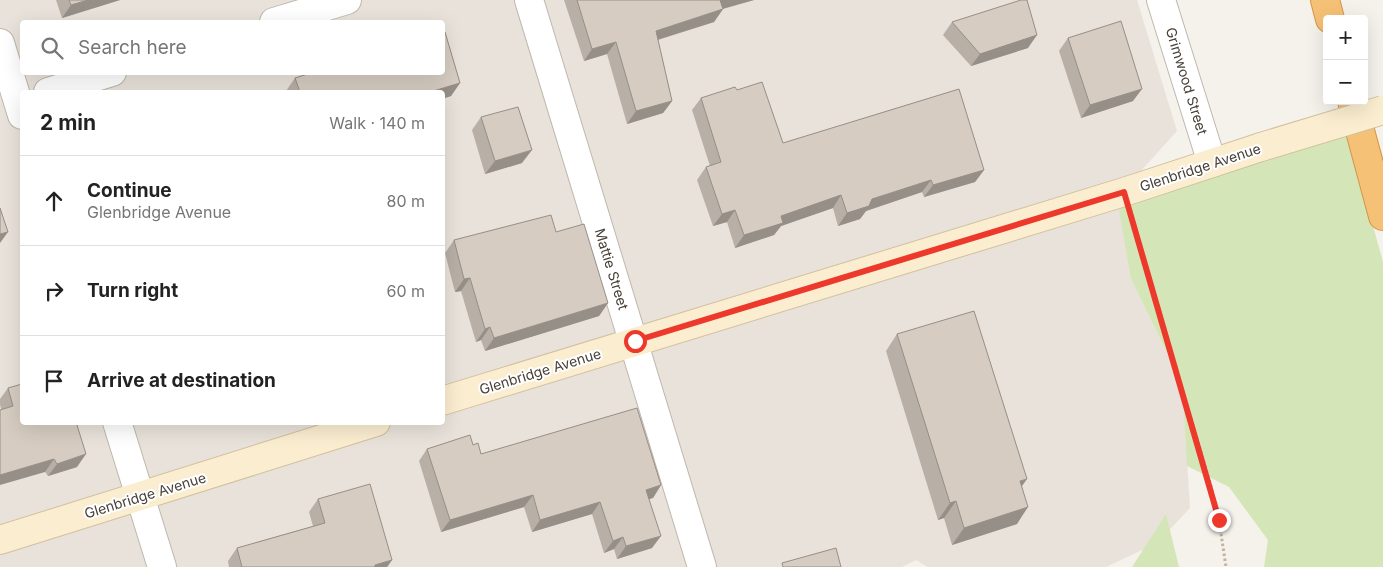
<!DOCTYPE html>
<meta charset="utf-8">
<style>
body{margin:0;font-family:Inter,sans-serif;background:#f6f6f6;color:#222}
.controls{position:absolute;right:15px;top:15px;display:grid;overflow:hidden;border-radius:5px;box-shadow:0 5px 20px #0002}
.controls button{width:45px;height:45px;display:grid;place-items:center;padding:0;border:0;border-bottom:1px solid #e0e0e0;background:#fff;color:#222;font:25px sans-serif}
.stop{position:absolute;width:15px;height:15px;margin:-11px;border:4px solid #ec392b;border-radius:50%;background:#fff}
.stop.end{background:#ec392b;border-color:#fff;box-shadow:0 1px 5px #0008}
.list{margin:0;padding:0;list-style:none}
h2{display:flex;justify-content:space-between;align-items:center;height:65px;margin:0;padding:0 20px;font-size:21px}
h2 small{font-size:16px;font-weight:400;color:#767676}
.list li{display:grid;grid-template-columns:32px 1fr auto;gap:15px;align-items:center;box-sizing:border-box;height:90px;padding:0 20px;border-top:1px solid #e0e0e0}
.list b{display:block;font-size:19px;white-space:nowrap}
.list p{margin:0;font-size:16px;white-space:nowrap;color:#767676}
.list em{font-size:16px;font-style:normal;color:#767676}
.icon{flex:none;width:28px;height:28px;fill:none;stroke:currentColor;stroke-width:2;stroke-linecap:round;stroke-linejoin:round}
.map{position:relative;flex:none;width:1383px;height:567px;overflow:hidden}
.search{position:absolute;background:#fff;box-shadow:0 5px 20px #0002;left:20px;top:20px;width:425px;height:55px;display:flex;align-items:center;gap:12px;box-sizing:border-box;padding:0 18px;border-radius:5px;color:#767676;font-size:19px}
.panel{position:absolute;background:#fff;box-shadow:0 5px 20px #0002;left:20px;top:90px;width:425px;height:335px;border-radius:5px}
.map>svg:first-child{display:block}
.residential{fill:#e8e2da;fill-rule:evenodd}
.green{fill:#d4e6b7}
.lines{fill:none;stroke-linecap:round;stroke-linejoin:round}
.minor-casing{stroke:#c0b8ae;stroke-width:30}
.secondary-casing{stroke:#d1c09e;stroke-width:30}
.motorway-casing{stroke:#d49546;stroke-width:30}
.path{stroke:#c1b3a0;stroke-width:3;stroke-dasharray:2.5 2.5;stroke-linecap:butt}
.minor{stroke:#fff;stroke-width:28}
.secondary{stroke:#fbedcf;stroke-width:28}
.motorway{stroke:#f5c176;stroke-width:28}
.secondary-bridge-casing{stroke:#d1c09e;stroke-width:30;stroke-linecap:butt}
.secondary-bridge{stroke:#fbedcf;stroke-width:28}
.wall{fill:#b8afa6}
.shaded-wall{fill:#968f87}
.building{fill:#d6ccc1;stroke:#968f87}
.route{stroke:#ec392b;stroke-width:6}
.labels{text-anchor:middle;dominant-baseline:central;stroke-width:4;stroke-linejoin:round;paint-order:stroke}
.street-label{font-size:14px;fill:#494139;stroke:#fff}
</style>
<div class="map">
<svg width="1383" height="567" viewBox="0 0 1383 567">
<rect width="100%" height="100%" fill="#f5f1eb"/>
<!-- residential -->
<path class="residential" d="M 0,0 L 1137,0 L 1177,131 L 1121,193 L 1131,279 L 1182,383 L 1190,508 L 1157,543 L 1106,567 L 928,567 L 916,560 L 902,567 L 0,567 ZM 22,22 L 442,22 L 442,72 L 22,72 ZM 22,92 L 442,92 L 442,422 L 22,422 Z"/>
<!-- green -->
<g class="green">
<polygon points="1341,122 1351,147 1383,262 1383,567 1264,567 1268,540 1229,487 1187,466 1182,383 1131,279 1118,204"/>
<polygon points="1166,514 1179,567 1132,567"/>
</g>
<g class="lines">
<defs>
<g id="minor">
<polyline points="529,0 702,567"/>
<polyline points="1161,0 1212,163"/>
<polyline points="274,22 347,0"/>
<polyline points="0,43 22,115"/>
<polyline points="48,92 112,72"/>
<polyline points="117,422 162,567"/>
</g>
<g id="secondary">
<polyline points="442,401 1124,192 1261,147"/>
<polyline points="0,540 376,422"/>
</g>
<g id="motorway">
<polyline points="1325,0 1330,19"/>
<polyline points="1352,101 1383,216"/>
</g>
</defs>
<!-- minor casing -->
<use href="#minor" class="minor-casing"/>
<!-- secondary casing -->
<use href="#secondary" class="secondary-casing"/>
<!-- motorway casing -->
<use href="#motorway" class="motorway-casing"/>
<!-- path -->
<polyline class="path" points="1134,226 1211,486 1219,520 1226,567"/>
<!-- minor -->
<use href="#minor" class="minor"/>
<!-- secondary -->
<use href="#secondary" class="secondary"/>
<!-- motorway -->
<use href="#motorway" class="motorway"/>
<defs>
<polyline id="secondary-bridge" points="1261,147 1383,110"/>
</defs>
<!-- secondary-bridge casing -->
<use href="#secondary-bridge" class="secondary-bridge-casing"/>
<!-- secondary-bridge -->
<use href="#secondary-bridge" class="secondary-bridge"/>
</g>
<!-- wall -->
<g class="wall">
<polygon points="56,0 120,0 62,18"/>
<polygon points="564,0 754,0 723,9 714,22 658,40 672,101 663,113 627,124 607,54 584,61"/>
<polygon points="952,22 1028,48 971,66 943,35"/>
<polygon points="442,32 445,32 460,83 451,96 442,99 442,92 287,92 286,91 295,78 314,72 442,72"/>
<polygon points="1068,38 1133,101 1081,118 1059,51"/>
<polygon points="737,90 783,143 984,170 975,182 924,197 922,192 866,211 860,219 838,226 833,208 781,226 774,235 735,248 727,222 713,226 697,180 706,167 710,166 692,110 701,98"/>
<polygon points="481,117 522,163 485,174 472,130"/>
<polygon points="556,232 608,303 599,316 485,351 481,340 476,342 461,291 455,292 445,253 454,240"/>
<polygon points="897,334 1022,486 1017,524 952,545 944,518 938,520 886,351"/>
<polygon points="8,388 77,467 48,476 1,409 0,404 0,399"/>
<polygon points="473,445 481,454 661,485 653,498 649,499 652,548 617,559 614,549 604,553 592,514 532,532 524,507 441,532 419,461 427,449"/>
<polygon points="318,499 392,560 387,567 229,567 228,561 237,548 313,526 309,512"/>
</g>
<!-- shaded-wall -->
<g class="shaded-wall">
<polygon points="88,0 120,0 62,18 71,5"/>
<polygon points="720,0 754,0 711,12"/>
<polygon points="723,9 714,22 647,43 656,31"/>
<polygon points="1037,35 1028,48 971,66 980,54"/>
<polygon points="616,42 607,54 584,61 592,49"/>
<polygon points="460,83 451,96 442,99 442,92 430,92"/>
<polygon points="1142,89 1133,101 1081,118 1090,105"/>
<polygon points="672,101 663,113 627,124 636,111"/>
<polygon points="532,150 522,163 485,174 495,161"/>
<polygon points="984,170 975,182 924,197 933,185"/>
<polygon points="931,180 922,192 866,211 860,219 838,226 847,213 872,199"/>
<polygon points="841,195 833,208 781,226 774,235 735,248 744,235 781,216"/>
<polygon points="735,210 727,222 713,226 722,214"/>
<polygon points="8,232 0,243 0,234"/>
<polygon points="470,278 461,291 455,292 464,279"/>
<polygon points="608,303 599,316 485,351 494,338"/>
<polygon points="490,327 481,340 476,342 485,329"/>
<polygon points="86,454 77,467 48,476 57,464"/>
<polygon points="54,459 45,472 0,485 0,475"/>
<polygon points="1027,479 1015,496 1020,481"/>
<polygon points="661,485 653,498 638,502 646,490"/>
<polygon points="533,495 524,507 441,532 450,520"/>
<polygon points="956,501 944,518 938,520 950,503"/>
<polygon points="600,502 592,514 532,532 540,520"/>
<polygon points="1028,507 1017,524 952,545 964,528"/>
<polygon points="661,536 652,548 617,559 626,546"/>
<polygon points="623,537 614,549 604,553 613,541"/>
<polygon points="392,560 387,567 373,567 375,565"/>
</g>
<!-- building -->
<g class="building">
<polygon points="69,0 88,0 71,5"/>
<polygon points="577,0 720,0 723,9 656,31 672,101 636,111 616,42 592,49"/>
<polygon points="1021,0 1027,0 1037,35 980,54 952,22"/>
<polygon points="1121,21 1142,89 1090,105 1068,38"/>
<polygon points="442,32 445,32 460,83 430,92 300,92 295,78 314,72 442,72"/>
<polygon points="762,82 783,143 959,89 984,170 933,185 931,180 872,199 869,206 847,213 841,195 781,216 783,223 744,235 735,210 722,214 706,167 721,162 701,98 735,87 737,90"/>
<polygon points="518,107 532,150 495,161 481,117"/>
<polygon points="0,208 8,232 0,234"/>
<polygon points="551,215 556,232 584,224 608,303 494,338 490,327 485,329 470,278 464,279 454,240"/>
<polygon points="974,311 1027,479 1020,481 1028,507 964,528 956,501 950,503 897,334"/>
<polygon points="22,384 22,422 76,422 86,454 57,464 54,459 0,475 0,410 13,406 8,388"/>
<polygon points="637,408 661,485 646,490 661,536 626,546 623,537 613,541 600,502 540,520 533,495 450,520 427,449 470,435 473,445 478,443 481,454"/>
<polygon points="370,484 392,560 375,565 375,567 242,567 237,548 325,523 318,499"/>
<polygon points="836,548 841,567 783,567 782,563"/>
</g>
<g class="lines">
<!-- route -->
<polyline class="route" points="635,341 1124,192 1219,520"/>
</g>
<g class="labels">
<!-- street labels -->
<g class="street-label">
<text transform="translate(1187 81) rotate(73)">Grimwood Street</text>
<text transform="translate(1200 167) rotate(-18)">Glenbridge Avenue</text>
<text transform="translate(612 269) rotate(73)">Mattie Street</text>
<text transform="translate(540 371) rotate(-17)">Glenbridge Avenue</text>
<text transform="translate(145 495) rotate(-17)">Glenbridge Avenue</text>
</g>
</g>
</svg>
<div class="controls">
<button>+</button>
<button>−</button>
</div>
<div class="stop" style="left:635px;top:341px"></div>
<div class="stop end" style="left:1219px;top:520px"></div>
<div class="search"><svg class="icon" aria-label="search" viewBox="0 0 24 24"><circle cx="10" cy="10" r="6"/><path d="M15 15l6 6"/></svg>Search here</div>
<section class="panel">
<h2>2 min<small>Walk · 140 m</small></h2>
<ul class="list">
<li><svg class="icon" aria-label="ahead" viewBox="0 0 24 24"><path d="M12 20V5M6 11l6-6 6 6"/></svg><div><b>Continue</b><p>Glenbridge Avenue</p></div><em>80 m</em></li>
<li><svg class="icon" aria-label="right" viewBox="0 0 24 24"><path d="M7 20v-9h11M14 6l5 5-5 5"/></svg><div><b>Turn right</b></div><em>60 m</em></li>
<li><svg class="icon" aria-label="arrive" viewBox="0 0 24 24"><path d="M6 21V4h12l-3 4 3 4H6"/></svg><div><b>Arrive at destination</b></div></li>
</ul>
</section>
</div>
